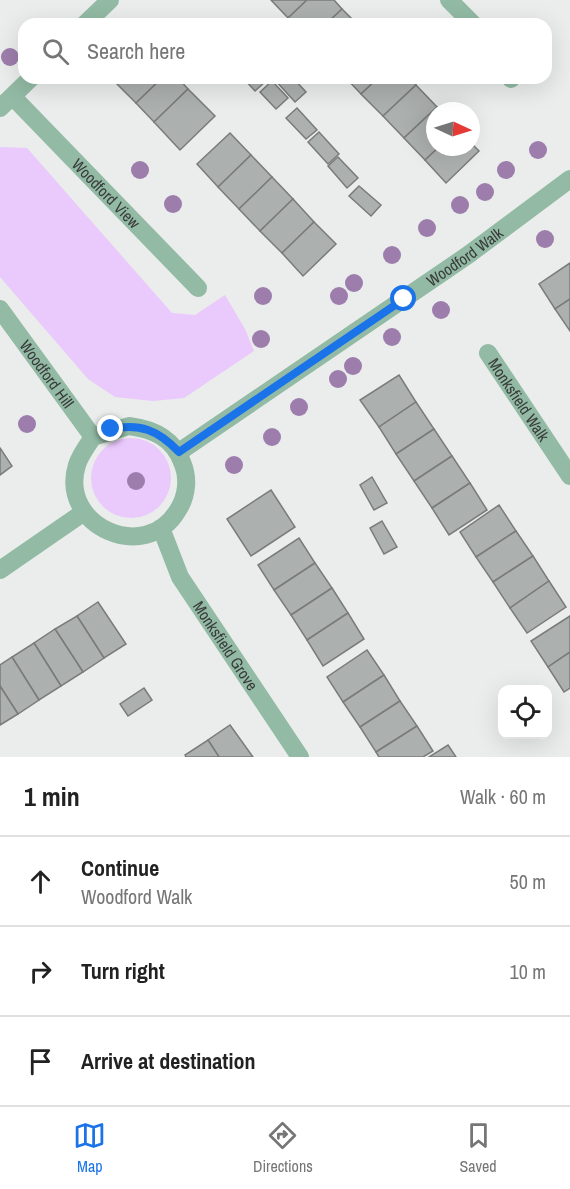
<!DOCTYPE html>
<meta charset="utf-8">
<style>
body{margin:0;font-family:"Archivo Narrow",sans-serif;background:#f2f2f2;color:#222}
.controls{position:absolute;right:18px;bottom:18px;display:grid;overflow:hidden;border-radius:12px;box-shadow:0 6px 24px #0002}
.controls button{width:54px;height:54px;display:grid;place-items:center;padding:0;border:0;border-bottom:2px solid #e0e0e0;background:#fff;color:#222;font:30px sans-serif}
.compass{position:absolute;left:426px;top:102px;width:54px;height:54px;border-radius:50%;background:#fff;box-shadow:0 6px 24px #0002;rotate:94deg}
.stop{position:absolute;width:18px;height:18px;margin:-14px;border:4px solid #1a73e8;border-radius:50%;background:#fff}
.stop.end{background:#1a73e8;border-color:#fff;box-shadow:0 2px 6px #0008}
.list{margin:0;padding:0;list-style:none}
h2{display:flex;justify-content:space-between;align-items:center;height:78px;margin:0;padding:0 24px;font-size:26px}
h2 small{font-size:20px;font-weight:400;color:#767676}
.list li{display:grid;grid-template-columns:39px 1fr auto;gap:18px;align-items:center;box-sizing:border-box;height:90px;padding:0 24px;border-top:2px solid #e0e0e0}
.list b{display:block;font-size:22px;white-space:nowrap}
.list p{margin:0;font-size:20px;white-space:nowrap;color:#767676}
.list em{font-size:20px;font-style:normal;color:#767676}
.icon{flex:none;width:33px;height:33px;fill:none;stroke:currentColor;stroke-width:2;stroke-linecap:round;stroke-linejoin:round}
.map{position:relative;flex:none;width:570px;height:757px;overflow:hidden}
.search{position:absolute;background:#fff;box-shadow:0 6px 24px #0002;left:18px;right:18px;top:18px;height:66px;display:flex;align-items:center;gap:15px;box-sizing:border-box;padding:0 21px;border-radius:18px;color:#767676;font-size:22px}
.sheet{height:348px;background:#fff}
nav{display:flex;justify-content:space-around;align-items:center;box-sizing:border-box;height:84px;border-top:2px solid #e0e0e0;background:#fff;font-size:16px;color:#767676}
nav a{display:grid;justify-items:center;gap:3px}
nav .on{color:#1a73e8}
.map>svg:first-child{display:block}
.green{fill:#eac9fc}
.building{fill:#acb0ae;stroke:#797c7a;stroke-width:1.5}
.lines{fill:none;stroke-linecap:round;stroke-linejoin:round}
.minor{stroke:#92baa4;stroke-width:18}
.tree{fill:#9d7dac}
.route{stroke:#1a73e8;stroke-width:8}
.labels{text-anchor:middle;dominant-baseline:central;stroke-width:6;stroke-linejoin:round;paint-order:stroke}
.street-label{font-size:16px;fill:#393b3a;stroke:#fff}
</style>
<div class="map">
<svg width="570" height="757" viewBox="0 0 570 757">
<rect width="100%" height="100%" fill="#eaedeb"/>
<!-- green -->
<g class="green">
<polygon points="0,147 27,148 172,313 195,315 225,295 245,329 254,351 184,398 153,401 115,397 88,379 0,277"/>
<circle cx="131" cy="478" r="40"/>
</g>
<!-- building -->
<g class="building">
<polygon points="271,0 307,0 288,18"/>
<polygon points="307,0 334,0 342,9 326,24 294,24 288,18"/>
<polygon points="342,9 357,24 326,24"/>
<polygon points="111,78 162,78 136,103"/>
<polygon points="162,78 178,78 188,89 154,122 136,103"/>
<polygon points="243,78 262,78 265,82 255,91"/>
<polygon points="277,78 293,78 306,92 295,102 275,80"/>
<polygon points="346,78 378,78 361,94"/>
<polygon points="378,78 410,78 416,85 383,116 361,94"/>
<polygon points="272,81 288,98 276,109 260,92"/>
<polygon points="416,85 437,107 404,138 383,116"/>
<polygon points="188,89 215,116 180,150 154,122"/>
<polygon points="437,107 441,111 435,111 435,147 439,147 425,160 404,138"/>
<polygon points="297,108 317,130 306,139 286,118"/>
<polygon points="319,132 339,154 328,164 308,142"/>
<polygon points="230,133 251,155 218,187 197,164"/>
<polygon points="471,143 479,151 446,183 425,160 439,147 471,147"/>
<polygon points="251,155 272,177 239,209 218,187"/>
<polygon points="338,157 358,178 347,188 328,166"/>
<polygon points="272,177 293,199 260,231 239,209"/>
<polygon points="359,186 381,205 371,216 349,196"/>
<polygon points="293,199 314,222 282,253 260,231"/>
<polygon points="314,222 336,244 303,276 282,253"/>
<polygon points="570,263 570,299 555,309 539,284"/>
<polygon points="570,299 570,331 555,309"/>
<polygon points="399,375 416,402 379,427 360,400"/>
<polygon points="416,402 434,429 396,454 379,427"/>
<polygon points="434,429 452,456 414,481 396,454"/>
<polygon points="0,448 12,466 0,475"/>
<polygon points="452,456 470,483 432,508 414,481"/>
<polygon points="372,477 387,503 374,510 360,485"/>
<polygon points="470,483 487,510 449,535 432,508"/>
<polygon points="271,490 295,527 251,556 227,519"/>
<polygon points="499,505 516,531 476,557 460,532"/>
<polygon points="382,521 397,547 384,554 370,528"/>
<polygon points="516,531 533,556 493,582 476,557"/>
<polygon points="299,538 315,563 274,590 258,565"/>
<polygon points="533,556 549,581 510,608 493,582"/>
<polygon points="315,563 332,588 291,615 274,590"/>
<polygon points="549,581 566,607 527,633 510,608"/>
<polygon points="332,588 348,613 307,640 291,615"/>
<polygon points="98,602 126,644 104,658 77,616"/>
<polygon points="348,613 364,639 323,666 307,640"/>
<polygon points="77,616 104,658 83,672 55,629"/>
<polygon points="570,616 570,652 548,667 531,641"/>
<polygon points="55,629 83,672 61,686 34,643"/>
<polygon points="34,643 61,686 39,700 12,657"/>
<polygon points="367,650 384,675 343,702 327,677"/>
<polygon points="570,652 570,688 564,692 548,667"/>
<polygon points="12,657 39,700 18,714 0,686 0,665"/>
<polygon points="384,675 400,701 360,727 343,702"/>
<polygon points="0,686 18,714 0,725"/>
<polygon points="144,688 152,700 128,716 120,704"/>
<polygon points="400,701 417,726 376,752 360,727"/>
<polygon points="230,725 253,757 219,757 208,740"/>
<polygon points="417,726 433,751 423,757 379,757 376,752"/>
<polygon points="208,740 219,757 186,757 185,755"/>
<polygon points="448,745 456,757 429,757"/>
</g>
<g class="lines">
<!-- minor -->
<g class="minor">
<polyline points="449,0 473,24"/>
<polyline points="85,24 110,0"/>
<polyline points="511,78 511,79"/>
<path id="s1" d="M 13,97 L 198,288"/>
<polyline points="0,108 31,78"/>
<path id="s2" d="M 0,309 L 93,437"/>
<path id="s3" d="M 488,353 L 570,476"/>
<path d="M 129,426 C 153,429 173,438 182,462 C 189,478 187,496 178,510 C 146,565 58,526 77,465 C 80,455 87,446 93,437 Z"/>
<path id="s4" d="M 179,452 L 468,255 L 570,179"/>
<path id="s5" d="M 161,528 L 180,577 L 300,757"/>
<polyline points="0,570 84,512"/>
</g>
</g>
<!-- trees -->
<g class="tree">
<circle cx="10" cy="57" r="9"/>
<circle cx="538" cy="150" r="9"/>
<circle cx="140" cy="170" r="9"/>
<circle cx="506" cy="170" r="9"/>
<circle cx="485" cy="192" r="9"/>
<circle cx="173" cy="204" r="9"/>
<circle cx="460" cy="205" r="9"/>
<circle cx="427" cy="228" r="9"/>
<circle cx="545" cy="239" r="9"/>
<circle cx="392" cy="255" r="9"/>
<circle cx="354" cy="283" r="9"/>
<circle cx="263" cy="296" r="9"/>
<circle cx="339" cy="296" r="9"/>
<circle cx="441" cy="310" r="9"/>
<circle cx="392" cy="337" r="9"/>
<circle cx="261" cy="339" r="9"/>
<circle cx="353" cy="366" r="9"/>
<circle cx="338" cy="379" r="9"/>
<circle cx="299" cy="407" r="9"/>
<circle cx="27" cy="424" r="9"/>
<circle cx="272" cy="437" r="9"/>
<circle cx="234" cy="465" r="9"/>
<circle cx="136" cy="481" r="9"/>
</g>
<g class="lines">
<!-- route -->
<path class="route" d="M 111,429 C 140,423 158,430 179,452 L 404,299"/>
</g>
<g class="labels">
<!-- street labels -->
<g class="street-label">
<text stroke="none"><textPath href="#s1" startOffset="134">Woodford View</textPath></text>
<text stroke="none"><textPath href="#s4" startOffset="346">Woodford Walk</textPath></text>
<text stroke="none"><textPath href="#s2" startOffset="80">Woodford Hill</textPath></text>
<text stroke="none"><textPath href="#s3" startOffset="56">Monksfield Walk</textPath></text>
<text stroke="none"><textPath href="#s5" startOffset="135">Monksfield Grove</textPath></text>
</g>
</g>
</svg>
<div class="controls">
<button><svg class="icon" aria-label="locate" viewBox="0 0 24 24"><circle cx="12" cy="12" r="6"/><path d="M12 2v4M12 18v4M2 12h4M18 12h4"/></svg></button>
</div>
<svg class="compass" viewBox="-18 -18 36 36"><path d="M0-13l5 13h-10z" fill="#e53935"/><path d="M0 13l5-13h-10z" fill="#767676"/></svg>
<div class="stop" style="left:404px;top:299px"></div>
<div class="stop end" style="left:111px;top:429px"></div>
<div class="search"><svg class="icon" aria-label="search" viewBox="0 0 24 24"><circle cx="10" cy="10" r="6"/><path d="M15 15l6 6"/></svg>Search here</div>
</div>
<section class="sheet">
<h2>1 min<small>Walk · 60 m</small></h2>
<ul class="list">
<li><svg class="icon" aria-label="ahead" viewBox="0 0 24 24"><path d="M12 20V5M6 11l6-6 6 6"/></svg><div><b>Continue</b><p>Woodford Walk</p></div><em>50 m</em></li>
<li><svg class="icon" aria-label="right" viewBox="0 0 24 24"><path d="M7 20v-9h11M14 6l5 5-5 5"/></svg><div><b>Turn right</b></div><em>10 m</em></li>
<li><svg class="icon" aria-label="arrive" viewBox="0 0 24 24"><path d="M6 21V4h12l-3 4 3 4H6"/></svg><div><b>Arrive at destination</b></div></li>
</ul>
</section>
<nav>
<a class="on"><svg class="icon" aria-label="map" viewBox="0 0 24 24"><path d="M3 6l6-2 6 2 6-2v14l-6 2-6-2-6 2zM9 4v14M15 6v14"/></svg>Map</a>
<a><svg class="icon" aria-label="directions" viewBox="0 0 24 24"><path d="M12 3l9 9-9 9-9-9zM9 14v-3h6M13 9l2 2-2 2"/></svg>Directions</a>
<a><svg class="icon" aria-label="saved" viewBox="0 0 24 24"><path d="M7 4h10v16l-5-4-5 4z"/></svg>Saved</a>
</nav>
